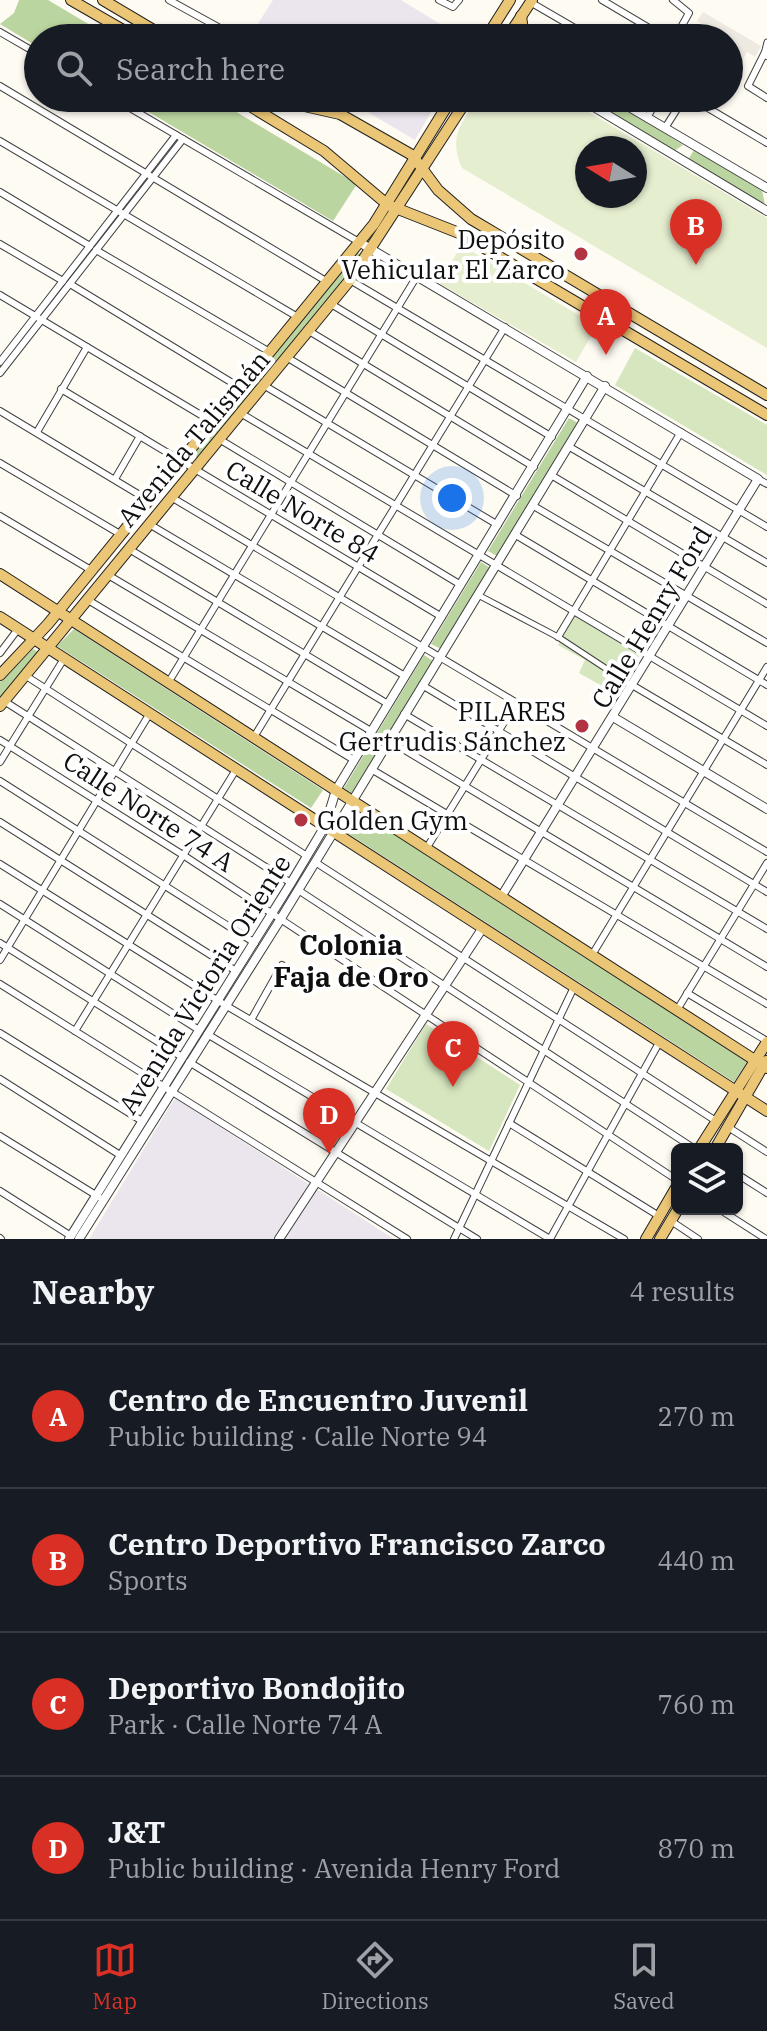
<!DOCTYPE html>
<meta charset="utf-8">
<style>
body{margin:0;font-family:"IBM Plex Serif",serif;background:#20242c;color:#f1f3f6}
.controls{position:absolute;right:24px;bottom:24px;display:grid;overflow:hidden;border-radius:12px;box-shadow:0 2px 6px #0004}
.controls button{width:72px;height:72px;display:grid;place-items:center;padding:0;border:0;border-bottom:2px solid #363941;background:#171b24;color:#f1f3f6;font:40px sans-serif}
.compass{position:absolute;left:575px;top:136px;width:72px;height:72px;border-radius:50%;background:#171b24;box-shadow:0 2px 6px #0004;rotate:281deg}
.you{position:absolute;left:452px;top:498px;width:28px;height:28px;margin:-20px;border:6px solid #fff;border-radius:50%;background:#1a73e8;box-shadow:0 0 0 12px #1a73e833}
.badge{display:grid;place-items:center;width:52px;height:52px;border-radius:50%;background:#d93025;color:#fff;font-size:26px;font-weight:700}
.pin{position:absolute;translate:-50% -66px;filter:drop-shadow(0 2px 4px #0008)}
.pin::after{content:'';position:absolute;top:42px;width:28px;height:24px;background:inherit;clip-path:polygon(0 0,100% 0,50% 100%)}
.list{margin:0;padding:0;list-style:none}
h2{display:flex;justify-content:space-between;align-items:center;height:104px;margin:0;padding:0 32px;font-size:34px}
h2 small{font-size:26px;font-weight:400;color:#9ea1a6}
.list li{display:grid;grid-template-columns:52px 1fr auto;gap:24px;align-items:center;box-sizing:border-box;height:144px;padding:0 32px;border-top:2px solid #363941}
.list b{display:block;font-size:30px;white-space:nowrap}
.list p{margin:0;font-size:26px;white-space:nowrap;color:#9ea1a6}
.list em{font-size:26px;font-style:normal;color:#9ea1a6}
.icon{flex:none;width:44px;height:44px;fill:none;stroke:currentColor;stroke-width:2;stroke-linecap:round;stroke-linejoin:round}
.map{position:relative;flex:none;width:767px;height:1239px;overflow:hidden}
.search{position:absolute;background:#171b24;box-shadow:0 2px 6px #0004;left:24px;right:24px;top:24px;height:88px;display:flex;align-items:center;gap:20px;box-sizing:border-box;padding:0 28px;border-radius:44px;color:#9ea1a6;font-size:30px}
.sheet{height:680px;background:#171b24}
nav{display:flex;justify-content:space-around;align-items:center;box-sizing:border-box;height:112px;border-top:2px solid #363941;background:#171b24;font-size:22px;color:#9ea1a6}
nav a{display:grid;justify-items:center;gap:4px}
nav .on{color:#d93025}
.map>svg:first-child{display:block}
.industrial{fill:#ebe5ed}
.green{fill:#d6e6bf}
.forest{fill:#bbd5a0}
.pitch{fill:#e6eed0;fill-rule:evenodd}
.plaza{fill:#eeeae1}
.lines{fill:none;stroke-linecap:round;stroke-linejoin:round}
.pedestrian-casing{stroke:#424242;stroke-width:7}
.minor-casing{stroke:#424242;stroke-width:8}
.tertiary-casing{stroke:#424242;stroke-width:10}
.primary-casing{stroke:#202020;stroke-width:12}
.pedestrian{stroke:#fff;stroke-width:5}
.minor{stroke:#fff;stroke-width:6}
.tertiary{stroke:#fff;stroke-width:8}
.primary{stroke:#ebc676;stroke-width:10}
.poi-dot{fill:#b23443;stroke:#fff;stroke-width:3}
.labels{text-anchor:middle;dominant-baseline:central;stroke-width:8;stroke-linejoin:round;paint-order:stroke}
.poi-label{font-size:26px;fill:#0f0f0f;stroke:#fff;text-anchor:end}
.street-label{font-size:26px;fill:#0f0f0f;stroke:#fff}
.neighbourhood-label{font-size:28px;font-weight:bold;fill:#0f0f0f;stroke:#fff}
</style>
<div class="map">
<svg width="767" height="1239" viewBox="0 0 767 1239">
<rect width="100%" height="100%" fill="#fefbf3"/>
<!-- industrial -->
<g class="industrial">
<polygon points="273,0 401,0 463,38 249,38"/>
<polygon points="344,98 439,98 415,140"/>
<polygon points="175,1098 394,1239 89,1239"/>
</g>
<!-- green -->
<g class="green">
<polygon points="635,348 767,425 767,475 615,385"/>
<polygon points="575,615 641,653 616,694 579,673 585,660 558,645"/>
<polygon points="426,1024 520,1085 489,1151 386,1089"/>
</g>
<!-- forest -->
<g class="forest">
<polygon points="19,0 48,0 112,38 38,38 38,47 0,24 14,13"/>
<polygon points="125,98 213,98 357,184 333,221"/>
<polygon points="585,98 609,98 683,145 674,151"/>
<polygon points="694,150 762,190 765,205 691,162 689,158"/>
<polygon points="356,250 363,257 200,458 193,456"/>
<polygon points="569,418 578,423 497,556 488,551"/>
<polygon points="481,562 490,568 441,649 431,644"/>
<polygon points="74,629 323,790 311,808 57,646"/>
<polygon points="33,649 40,653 0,700 0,682"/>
<polygon points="424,655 433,661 353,794 344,788"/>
<polygon points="354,808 748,1061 734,1082 341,829"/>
</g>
<!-- pitch -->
<g class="pitch">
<path d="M 479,98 L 565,98 L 767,218 L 767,348 L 462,168 C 448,137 461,123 479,98 ZM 587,148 L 635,148 L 635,196 L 587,196 Z"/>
<polygon points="461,245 597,326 576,362 440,284"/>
</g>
<!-- plaza -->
<polygon class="plaza" points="703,12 761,46 755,57 747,52 736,71 743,76 737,88 729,83 729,67 734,65 729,62 729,38 697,38 704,25 697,21"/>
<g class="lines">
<defs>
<g id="pedestrian">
<polyline points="764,54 767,42"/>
<polyline points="478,595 558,637 631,685"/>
</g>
<g id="minor">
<polyline points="169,0 238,38"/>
<polyline points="439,0 453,7 459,0"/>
<polyline points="602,0 666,38"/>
<polyline points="673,0 689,13 675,38"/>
<polyline points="530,2 592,38"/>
<polyline points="0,32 38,54"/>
<polyline points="767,56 764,54 748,86 767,98"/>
<polyline points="0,86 326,281"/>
<polyline points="113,98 359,242"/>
<polyline points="691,98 767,143"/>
<polyline points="647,118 658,98"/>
<polyline points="665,128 684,98"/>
<polyline points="0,141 296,316"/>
<polyline points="0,192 90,246"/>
<polyline points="0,244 63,281"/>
<polyline points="96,250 268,351"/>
<polyline points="350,280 767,527"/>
<polyline points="70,284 239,387"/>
<polyline points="0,295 211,421"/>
<polyline points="331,304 552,437"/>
<polyline points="309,331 534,467"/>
<polyline points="288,358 517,496"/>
<polyline points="0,362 176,135"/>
<polyline points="0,373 183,139"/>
<polyline points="265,386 498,525"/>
<polyline points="61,389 442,617"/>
<polyline points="0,411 148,500"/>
<polyline points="242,414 767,726"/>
<polyline points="37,432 87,347"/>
<polyline points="219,439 461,585"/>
<polyline points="568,446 767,563"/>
<polyline points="0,463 120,534"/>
<polyline points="551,475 767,604"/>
<polyline points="115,479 140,436"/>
<polyline points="758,479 767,484"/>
<polyline points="171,497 767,852"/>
<polyline points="532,505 767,643"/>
<polyline points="0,516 91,570"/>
<polyline points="149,524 405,676"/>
<polyline points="514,534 767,685"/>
<polyline points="129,549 388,704"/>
<polyline points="108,575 371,731"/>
<polyline points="88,600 354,760"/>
<polyline points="558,637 681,432"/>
<polyline points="0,653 18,629"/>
<polyline points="26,676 307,856"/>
<polyline points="168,683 417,276"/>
<polyline points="422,685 767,892"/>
<polyline points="632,685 767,765"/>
<polyline points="4,701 291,883"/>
<polyline points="404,714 767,929"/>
<polyline points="254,737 505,327"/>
<polyline points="0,740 183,855 677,1180"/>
<polyline points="388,740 767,967"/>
<polyline points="0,762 65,657"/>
<polyline points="371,769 767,1004"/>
<polyline points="0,781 255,943"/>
<polyline points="0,822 236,971"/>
<polyline points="426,849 516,703"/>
<polyline points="315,862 716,1121"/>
<polyline points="0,864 225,1005 624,1239"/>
<polyline points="298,890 695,1149"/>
<polyline points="0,904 199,1030"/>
<polyline points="0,943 182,1057"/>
<polyline points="592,955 767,667"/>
<polyline points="0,960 150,713"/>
<polyline points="0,984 407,1239"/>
<polyline points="687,993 767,1041"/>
<polyline points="677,1010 767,863"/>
<polyline points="251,1020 282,965"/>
<polyline points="75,1031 237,768"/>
<polyline points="0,1033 142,1121"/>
<polyline points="207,1034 550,1239"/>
<polyline points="189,1062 477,1239"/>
<polyline points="0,1079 120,1155"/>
<polyline points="509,1123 659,1216"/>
<polyline points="728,1127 767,1152"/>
<polyline points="0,1136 99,1197"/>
<polyline points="737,1174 767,1193"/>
<polyline points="0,1191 71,1236"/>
<polyline points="719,1209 766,1239"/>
<polyline points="671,1221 698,1239"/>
<polyline points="0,1238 1,1239"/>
<polyline points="454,1239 574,987"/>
<polyline points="550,1239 660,1041"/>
</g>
<g id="tertiary">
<polyline points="579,98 767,211"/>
<polyline points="614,98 767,188"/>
<polyline points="359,242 758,479 501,897"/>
<polyline points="613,717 767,809"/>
<polyline points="69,1239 291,883 325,826 336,790 587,376"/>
<polyline points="79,1239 280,920 605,386"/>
<polyline points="279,1239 482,929"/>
</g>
<g id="primary">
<polyline points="71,0 137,38"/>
<polyline points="103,0 167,38"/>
<polyline points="521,16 524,38"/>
<polyline points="486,38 510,0"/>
<polyline points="507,38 532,0"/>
<polyline points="237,98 324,151 388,205 459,233 767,415"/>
<polyline points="269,98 340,114 412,155 438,190 471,219 767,395"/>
<polyline points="0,574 767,1068"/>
<polyline points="0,617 767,1111"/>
<polyline points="0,675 48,624 374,224 452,98"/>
<polyline points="0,706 350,280 468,98"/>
<polyline points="699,1149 767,1042"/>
<polyline points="715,1149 766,1061"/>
<polyline points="646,1239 677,1186"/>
<polyline points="660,1239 678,1209"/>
</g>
</defs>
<!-- pedestrian casing -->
<use href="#pedestrian" class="pedestrian-casing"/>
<!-- minor casing -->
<use href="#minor" class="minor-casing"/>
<!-- tertiary casing -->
<use href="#tertiary" class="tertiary-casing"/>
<!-- primary casing -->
<use href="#primary" class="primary-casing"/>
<!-- pedestrian -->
<use href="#pedestrian" class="pedestrian"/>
<!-- minor -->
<use href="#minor" class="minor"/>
<!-- tertiary -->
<use href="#tertiary" class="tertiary"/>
<!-- primary -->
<use href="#primary" class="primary"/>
</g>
<!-- markers -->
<g class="poi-dot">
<circle cx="581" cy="254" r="8"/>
<circle cx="582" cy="726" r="8"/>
<circle cx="301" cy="820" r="8"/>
</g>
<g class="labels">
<!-- poi labels -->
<g class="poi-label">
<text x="565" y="239">Depósito<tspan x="565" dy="30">Vehicular El Zarco</tspan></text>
<text x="566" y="711">PILARES<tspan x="566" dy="30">Gertrudis Sánchez</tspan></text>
<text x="317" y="820" text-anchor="start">Golden Gym</text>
</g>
<!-- street labels -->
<g class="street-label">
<text transform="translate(193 438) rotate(-50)">Avenida Talismán</text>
<text transform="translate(303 511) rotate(31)">Calle Norte 84</text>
<text transform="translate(651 617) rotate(-59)">Calle Henry Ford</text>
<text transform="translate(149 811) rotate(33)">Calle Norte 74 A</text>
<text transform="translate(204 984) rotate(-58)">Avenida Victoria Oriente</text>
</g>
<!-- neighbourhood labels -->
<g class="neighbourhood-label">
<text x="351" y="944">Colonia<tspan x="351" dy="32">Faja de Oro</tspan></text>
</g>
</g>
</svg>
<div class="controls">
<button><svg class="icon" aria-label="layers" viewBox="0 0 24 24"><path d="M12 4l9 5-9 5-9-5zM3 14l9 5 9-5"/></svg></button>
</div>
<svg class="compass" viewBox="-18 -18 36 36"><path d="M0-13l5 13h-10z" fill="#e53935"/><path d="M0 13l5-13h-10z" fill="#9ea1a6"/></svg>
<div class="you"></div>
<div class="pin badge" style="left:606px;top:355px">A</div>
<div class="pin badge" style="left:696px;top:265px">B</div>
<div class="pin badge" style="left:453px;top:1087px">C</div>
<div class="pin badge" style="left:329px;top:1154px">D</div>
<div class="search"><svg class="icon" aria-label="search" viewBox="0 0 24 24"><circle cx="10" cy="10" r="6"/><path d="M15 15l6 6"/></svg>Search here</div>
</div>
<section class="sheet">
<h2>Nearby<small>4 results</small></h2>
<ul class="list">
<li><span class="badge">A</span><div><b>Centro de Encuentro Juvenil</b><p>Public building · Calle Norte 94</p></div><em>270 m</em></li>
<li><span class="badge">B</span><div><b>Centro Deportivo Francisco Zarco</b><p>Sports</p></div><em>440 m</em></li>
<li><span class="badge">C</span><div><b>Deportivo Bondojito</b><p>Park · Calle Norte 74 A</p></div><em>760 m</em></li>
<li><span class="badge">D</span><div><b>J&amp;T</b><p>Public building · Avenida Henry Ford</p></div><em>870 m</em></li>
</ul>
</section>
<nav>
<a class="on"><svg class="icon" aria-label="map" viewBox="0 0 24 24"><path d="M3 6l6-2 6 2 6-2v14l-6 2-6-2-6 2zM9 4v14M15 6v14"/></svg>Map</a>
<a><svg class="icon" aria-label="directions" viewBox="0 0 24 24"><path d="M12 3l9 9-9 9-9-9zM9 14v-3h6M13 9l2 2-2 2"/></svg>Directions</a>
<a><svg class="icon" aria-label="saved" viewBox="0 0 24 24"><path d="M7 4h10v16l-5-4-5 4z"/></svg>Saved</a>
</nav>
